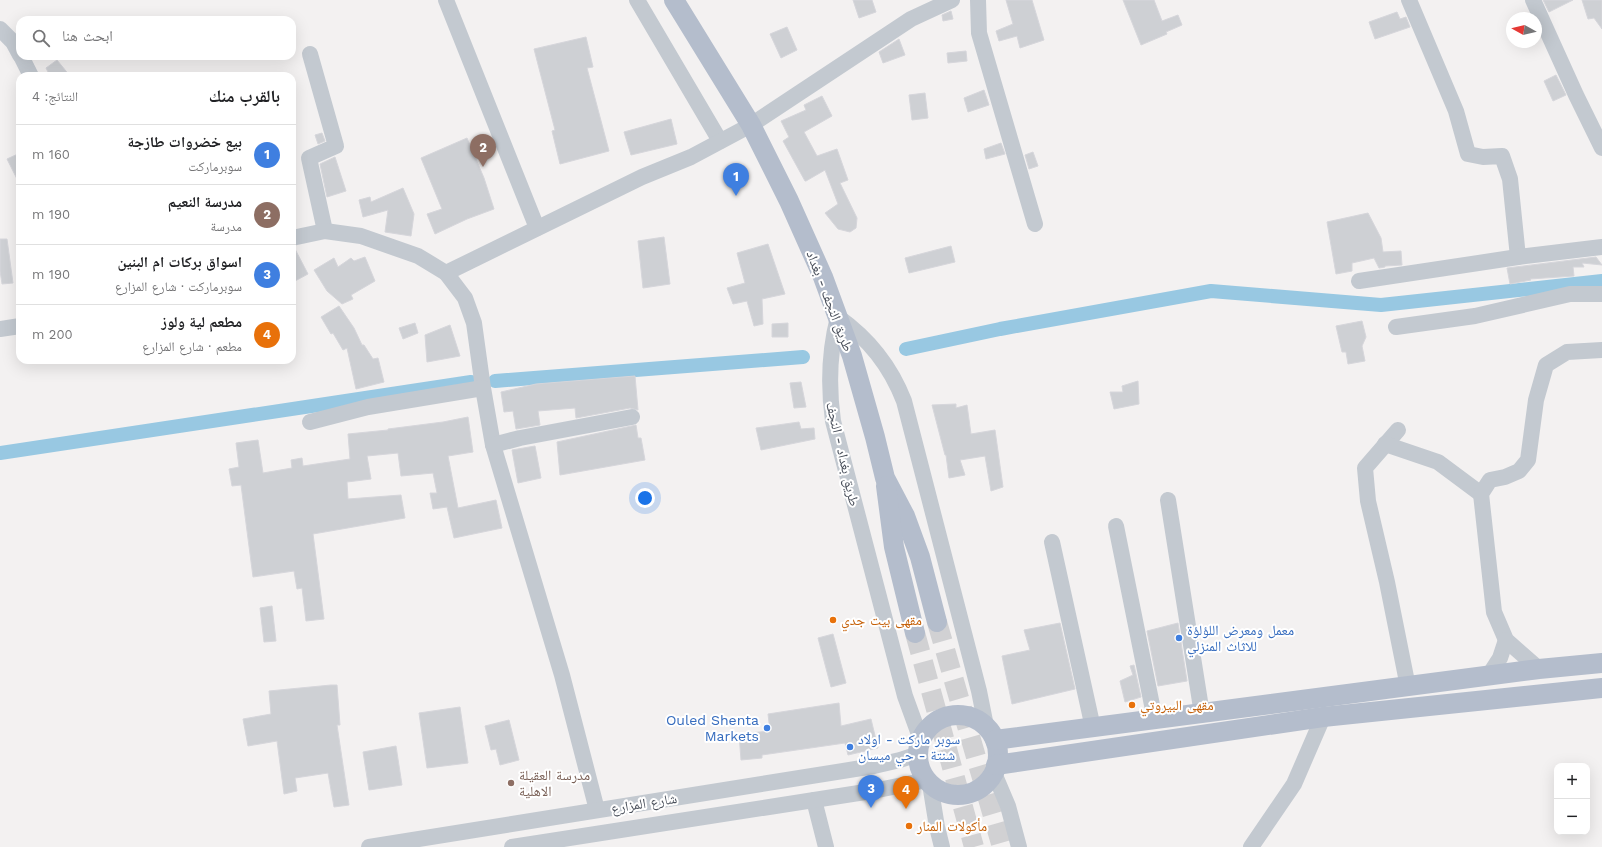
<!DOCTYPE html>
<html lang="ar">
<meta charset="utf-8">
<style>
body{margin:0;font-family:"Work Sans","Noto Naskh Arabic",sans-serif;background:#f6f6f6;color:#202124;direction:rtl}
.controls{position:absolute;right:12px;bottom:12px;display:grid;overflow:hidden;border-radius:8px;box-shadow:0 4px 16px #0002}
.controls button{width:36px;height:36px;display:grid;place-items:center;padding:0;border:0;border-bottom:1px solid #e0e0e0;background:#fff;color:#202124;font:20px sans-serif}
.compass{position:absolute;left:1506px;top:12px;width:36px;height:36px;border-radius:50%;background:#fff;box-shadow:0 4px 16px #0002;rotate:278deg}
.you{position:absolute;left:645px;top:498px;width:14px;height:14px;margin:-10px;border:3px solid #fff;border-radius:50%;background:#1a73e8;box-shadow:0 0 0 6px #1a73e833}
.badge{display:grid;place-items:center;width:26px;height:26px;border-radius:50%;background:#111827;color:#fff;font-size:13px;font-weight:700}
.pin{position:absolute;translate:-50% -33px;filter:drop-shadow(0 1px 2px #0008)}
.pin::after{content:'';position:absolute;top:21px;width:14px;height:12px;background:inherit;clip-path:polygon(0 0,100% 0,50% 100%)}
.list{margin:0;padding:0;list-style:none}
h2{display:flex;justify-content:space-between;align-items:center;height:52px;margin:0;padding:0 16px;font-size:17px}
h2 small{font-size:13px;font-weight:400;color:#757577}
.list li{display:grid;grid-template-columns:26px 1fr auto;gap:12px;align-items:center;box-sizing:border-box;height:60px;padding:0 16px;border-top:1px solid #e0e0e0}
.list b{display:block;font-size:15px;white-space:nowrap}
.list p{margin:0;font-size:13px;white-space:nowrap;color:#757577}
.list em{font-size:13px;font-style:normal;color:#757577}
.icon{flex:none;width:22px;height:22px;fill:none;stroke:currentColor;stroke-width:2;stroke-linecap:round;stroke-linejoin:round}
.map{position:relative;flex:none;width:1602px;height:847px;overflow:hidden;direction:ltr}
.search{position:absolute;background:#fff;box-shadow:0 4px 16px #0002;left:16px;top:16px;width:280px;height:44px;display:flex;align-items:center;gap:10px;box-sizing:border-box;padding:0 14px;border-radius:12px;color:#757577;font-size:15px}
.panel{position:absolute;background:#fff;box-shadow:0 4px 16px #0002;left:16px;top:72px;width:280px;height:292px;border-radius:12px;direction:rtl}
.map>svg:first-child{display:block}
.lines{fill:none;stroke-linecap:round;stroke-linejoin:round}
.canal{stroke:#98c8e2;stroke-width:14}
.building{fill:#ced0d4;stroke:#d6d6db}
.major-tunnel{stroke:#d1d1d3;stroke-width:20;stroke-dasharray:20 10;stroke-linecap:butt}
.minor{stroke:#c3c9d0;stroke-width:16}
.major{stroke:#b4bdcc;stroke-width:20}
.food-dot{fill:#e8710a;stroke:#fff;stroke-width:1.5}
.shop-dot{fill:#3f7fe0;stroke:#fff;stroke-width:1.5}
.education-dot{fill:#8d6e63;stroke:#fff;stroke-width:1.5}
.labels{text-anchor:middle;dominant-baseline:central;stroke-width:4;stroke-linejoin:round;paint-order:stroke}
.street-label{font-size:14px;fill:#4b515c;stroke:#fff}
.food-label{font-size:14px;fill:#c56008;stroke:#fff;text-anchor:start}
.shop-label{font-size:14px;fill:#366cbe;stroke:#fff;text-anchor:start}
.education-label{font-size:14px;fill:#785e54;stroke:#fff;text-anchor:start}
</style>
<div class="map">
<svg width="1602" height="847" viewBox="0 0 1602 847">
<rect width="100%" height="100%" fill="#f3f1f1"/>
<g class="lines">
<!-- canal -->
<g class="canal">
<polyline points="906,349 1000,329 1211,291 1381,305 1602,281"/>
<polyline points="495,381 803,357"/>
<polyline points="0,453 471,382"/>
</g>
</g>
<!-- building -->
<g class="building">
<polygon points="853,0 872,0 876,12 859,18"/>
<polygon points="1006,0 1032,0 1044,40 1020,48 1017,36 999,41 996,31 1013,24"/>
<polygon points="1123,0 1154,0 1162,21 1178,15 1182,25 1166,32 1167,34 1141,45"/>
<polygon points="1543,0 1573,0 1549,12"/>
<polygon points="1582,0 1602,0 1602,29 1594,18 1588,19"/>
<polygon points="951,11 953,19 943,21 942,15"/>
<polygon points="1397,12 1400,19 1406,17 1410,27 1375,39 1369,22"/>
<polygon points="787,27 797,50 781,58 770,34"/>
<polygon points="586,37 593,67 587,68 609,151 560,164 552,131 555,130 534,49"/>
<polygon points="899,39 905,55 883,63 879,52"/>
<polygon points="966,51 967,61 948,63 947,53"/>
<polygon points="57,60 70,76 50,76 46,68"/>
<polygon points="1556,75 1566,95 1553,101 1544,81"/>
<polygon points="984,90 989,105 968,112 964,98"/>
<polygon points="925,93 928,118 912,120 909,95"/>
<polygon points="822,96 832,116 804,132 817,156 837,149 848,180 840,183 857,218 856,228 850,232 838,229 825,213 838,204 825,170 806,181 805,181 783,141 789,137 781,121 806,110 804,105"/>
<polygon points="671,119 677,144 631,155 624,132"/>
<polygon points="322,133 325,141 318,144 315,135"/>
<polygon points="467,138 484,178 494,209 467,219 435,234 427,214 442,209 421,158"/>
<polygon points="1001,143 1005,154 986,159 984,149"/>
<polygon points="1033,152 1038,166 1029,169 1025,155"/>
<polygon points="20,153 20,185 7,159"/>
<polygon points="335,157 346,191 327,197 320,164"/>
<polygon points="403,188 414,214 411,236 385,232 388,210 363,217 359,200 370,197 371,202"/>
<polygon points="1368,213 1381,238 1383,252 1401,251 1402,265 1385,266 1385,267 1379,268 1374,258 1352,263 1352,271 1336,274 1327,222"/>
<polygon points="664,237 670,284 643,288 638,241"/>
<polygon points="0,239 7,239 13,283 2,284 0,271"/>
<polygon points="768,244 785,294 762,299 763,324 754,326 747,301 733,304 727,288 745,283 737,253"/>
<polygon points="951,246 955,262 909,273 905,258"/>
<polygon points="292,247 294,247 308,274 295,281 292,275"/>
<polygon points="365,257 375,281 351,295 353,299 342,304 327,291 314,270 334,258 338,267 351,258 354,261"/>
<polygon points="1596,257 1602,265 1582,263 1584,267 1573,267 1574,276 1530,279 1531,280 1510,284 1507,268"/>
<polygon points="339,306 354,328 362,345 364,345 373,359 378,358 384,382 356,389 347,348 343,350 333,333 331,334 321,317"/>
<polygon points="1362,321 1366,337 1362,346 1365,361 1348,364 1346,352 1342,352 1336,326"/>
<polygon points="415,323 418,333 403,339 399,328"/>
<polygon points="788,323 788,337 772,337 772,324"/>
<polygon points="450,325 460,356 427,362 425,335"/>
<polygon points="635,376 638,410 630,408 576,418 575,408 538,411 540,425 516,429 513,411 504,412 501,392 536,384"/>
<polygon points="1138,381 1139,404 1114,409 1110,392 1123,392 1122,386"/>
<polygon points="801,382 806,407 794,408 790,383"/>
<polygon points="956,404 956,408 967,405 971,434 995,430 1003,487 991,491 985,456 960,460 965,475 949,478 946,455 945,455 932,405"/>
<polygon points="468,417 473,452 448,456 458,508 496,500 502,528 454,538 447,507 433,509 430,493 437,493 433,473 401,476 398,453 367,456 371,479 347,482 348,499 401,495 405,518 313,534 324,619 306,621 302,588 297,589 294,571 253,577 241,485 232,486 229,469 239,467 236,443 258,440 263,473 292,468 291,460 302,458 303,466 350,459 348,434 388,430 388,429 443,422"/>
<polygon points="799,422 801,429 814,428 815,439 761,450 756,428"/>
<polygon points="636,425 638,438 641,438 645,460 560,475 557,442"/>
<polygon points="535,446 541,478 518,483 512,450"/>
<polygon points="272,606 276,641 264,642 260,608"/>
<polygon points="1060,623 1075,689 1012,704 1002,656 1030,650 1024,630"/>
<polygon points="1178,623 1187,681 1158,686 1147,631"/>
<polygon points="833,634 846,683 831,687 818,638"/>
<polygon points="1134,665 1141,697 1125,702 1120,681 1133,675 1130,666"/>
<polygon points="331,685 337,685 340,725 337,725 349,805 334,807 328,773 295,778 297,791 284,794 277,741 248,746 243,719 271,714 269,691"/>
<polygon points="839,703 841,726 871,719 878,748 848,755 845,743 762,755 762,758 741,760 739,734 770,731 768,714"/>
<polygon points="460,707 468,763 427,768 419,713"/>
<polygon points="509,720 519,760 500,765 496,749 491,750 485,726"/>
<polygon points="396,746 402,785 369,790 363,752"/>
</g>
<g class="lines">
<!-- major-tunnel -->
<g class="major-tunnel">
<polyline points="937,622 1002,847"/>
<polyline points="915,633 974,847"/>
</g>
<!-- minor -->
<g class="minor">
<polyline points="446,0 537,228"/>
<polyline points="637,0 720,141"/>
<polyline points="978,0 979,33 1035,224"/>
<polyline points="1409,0 1456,111 1468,154 1483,157 1502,156 1510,179 1518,257"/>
<polyline points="1533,0 1576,95 1602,148"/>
<polyline points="0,29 13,42 20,55"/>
<polyline points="310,54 336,146 309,158 325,231"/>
<polyline points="21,56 31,76"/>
<polyline points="292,238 325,231 361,236 418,256 446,273 465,298 474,323 483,388 493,445 562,675 597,810"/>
<polyline points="446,273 642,177 691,157 751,125 911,19 952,0"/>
<polyline points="1359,281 1518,257 1602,247"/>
<polyline points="1396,327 1475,316 1570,294 1602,294"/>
<polyline points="0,329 20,326"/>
<polyline points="310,422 368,407 483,388"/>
<polyline points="1398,430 1365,468 1368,501 1387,582 1408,687"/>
<polyline points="1385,444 1438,462 1481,494"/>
<polyline points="493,445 520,438 632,417"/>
<polyline points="1168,500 1202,714"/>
<polyline points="1116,526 1155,720"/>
<polyline points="1052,542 1093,728"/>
<polyline points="1539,669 1506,640 1494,612 1481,494 1490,480 1505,477 1519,471 1528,460 1536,400 1546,365 1567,352 1602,350"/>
<polyline points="1489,675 1500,658 1506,640"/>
<path d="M 921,740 L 905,696 L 833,421 C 828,385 829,352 838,317 C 869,339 890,365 904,401 L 979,691 L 986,726"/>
<polyline points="994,773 1008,806 1019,847"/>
<polyline points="930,784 937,827 942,847"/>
<polyline points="814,800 826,847"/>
<polyline points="369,847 874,766 900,760 918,754"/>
<polyline points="512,847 878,790 927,780"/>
<polyline points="1251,847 1294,784 1323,717"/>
</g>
<!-- major -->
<g class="major">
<polyline points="674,0 751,125 789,201 823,277 852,356 875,437 885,478 905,516 920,557 937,622"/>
<polyline points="886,486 894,547 915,633"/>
<circle cx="958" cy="755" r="40"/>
<polyline points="995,740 1539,669 1602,663"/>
<polyline points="996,765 1323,717 1602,688"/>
</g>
</g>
<!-- markers -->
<g class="food-dot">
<circle cx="833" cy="620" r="4"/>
<circle cx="1132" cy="705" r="4"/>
<circle cx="909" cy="826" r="4"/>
</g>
<g class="shop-dot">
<circle cx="1179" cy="638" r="4"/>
<circle cx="767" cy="728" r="4"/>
<circle cx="850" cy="747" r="4"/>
</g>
<circle class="education-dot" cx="511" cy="783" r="4"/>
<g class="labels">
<!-- street labels -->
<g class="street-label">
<text transform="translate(830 301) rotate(69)">طريق النجف - بغداد</text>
<text transform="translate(843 454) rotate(77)">طريق بغداد - النجف</text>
<text transform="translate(644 803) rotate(-9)">شارع المزارع</text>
</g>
<!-- food labels -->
<g class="food-label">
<text x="841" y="620">مقهى بيت جدي</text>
<text x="1140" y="705">مقهى البيروتي</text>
<text x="917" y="826">مأكولات المنار</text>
</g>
<!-- shop labels -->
<g class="shop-label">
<text x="1187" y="630">معمل ومعرض اللؤلؤة<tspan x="1187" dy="16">للاثاث المنزلي</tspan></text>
<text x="759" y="720" text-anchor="end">Ouled Shenta<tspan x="759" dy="16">Markets</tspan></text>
<text x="858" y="739">سوبر ماركت - اولاد<tspan x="858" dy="16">شنتة - حي ميسان</tspan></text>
</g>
<!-- education labels -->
<g class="education-label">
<text x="519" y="775">مدرسة العقيلة<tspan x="519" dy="16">الاهلية</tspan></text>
</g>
</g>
</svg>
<div class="controls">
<button>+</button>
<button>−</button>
</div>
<svg class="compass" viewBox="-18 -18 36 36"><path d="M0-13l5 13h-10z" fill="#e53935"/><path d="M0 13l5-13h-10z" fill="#757577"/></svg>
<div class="you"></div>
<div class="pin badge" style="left:736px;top:196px;background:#3f7fe0">1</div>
<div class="pin badge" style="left:483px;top:167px;background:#8d6e63">2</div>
<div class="pin badge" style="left:871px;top:808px;background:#3f7fe0">3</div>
<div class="pin badge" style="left:906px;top:809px;background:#e8710a">4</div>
<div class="search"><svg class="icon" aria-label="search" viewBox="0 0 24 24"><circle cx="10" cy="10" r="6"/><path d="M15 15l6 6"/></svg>ابحث هنا</div>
<section class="panel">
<h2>بالقرب منك<small>النتائج: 4</small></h2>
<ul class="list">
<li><span class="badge" style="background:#3f7fe0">1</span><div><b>بيع خضروات طازجة</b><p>سوبرماركت</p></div><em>160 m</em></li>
<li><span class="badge" style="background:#8d6e63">2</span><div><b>مدرسة النعيم</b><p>مدرسة</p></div><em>190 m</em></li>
<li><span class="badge" style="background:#3f7fe0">3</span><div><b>اسواق بركات ام البنين</b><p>سوبرماركت · شارع المزارع</p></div><em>190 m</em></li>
<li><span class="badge" style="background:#e8710a">4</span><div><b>مطعم لية ولوز</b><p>مطعم · شارع المزارع</p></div><em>200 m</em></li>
</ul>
</section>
</div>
